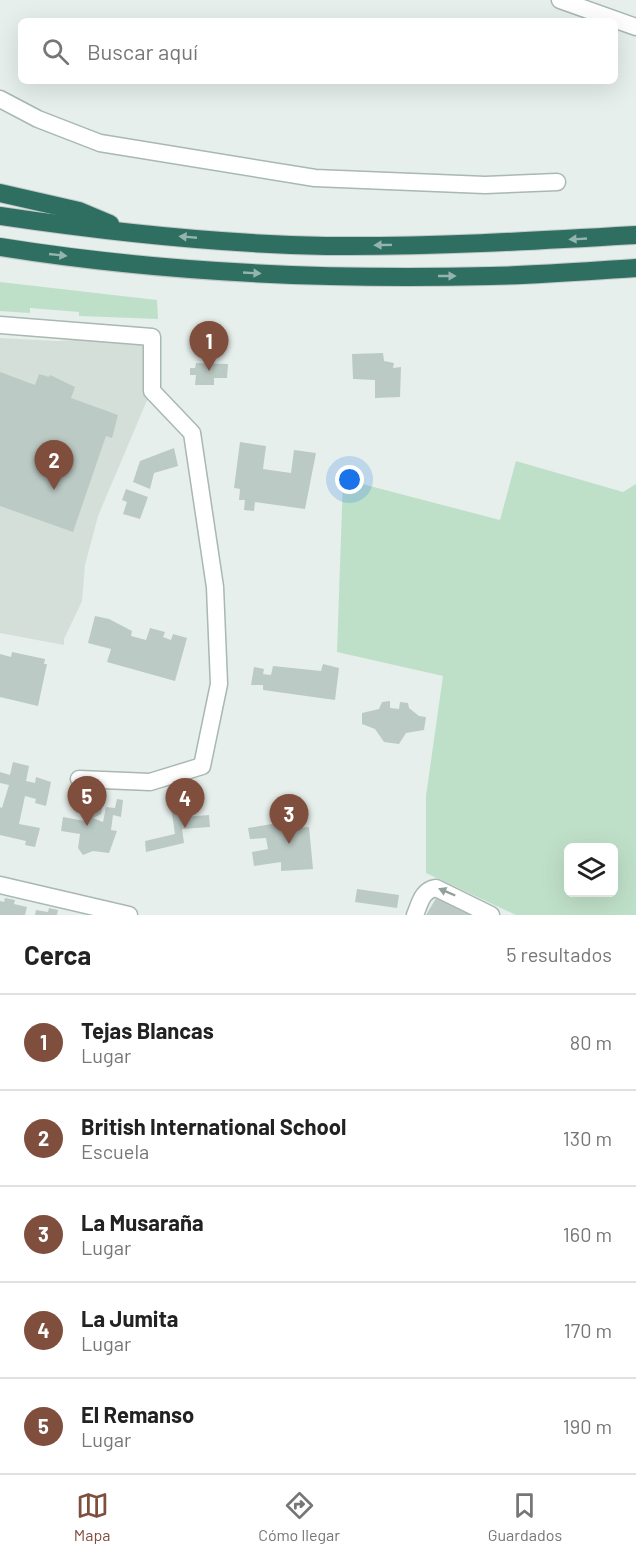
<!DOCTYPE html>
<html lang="es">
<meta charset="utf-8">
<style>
body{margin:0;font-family:Barlow,sans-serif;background:#f2f2f2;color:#222}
.controls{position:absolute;right:18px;bottom:18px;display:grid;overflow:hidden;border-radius:9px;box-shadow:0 6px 24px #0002}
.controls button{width:54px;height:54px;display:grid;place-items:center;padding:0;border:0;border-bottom:2px solid #e0e0e0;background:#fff;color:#222;font:30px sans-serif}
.you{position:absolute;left:350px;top:480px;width:21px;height:21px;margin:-15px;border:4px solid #fff;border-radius:50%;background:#1a73e8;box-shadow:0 0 0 9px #1a73e833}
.badge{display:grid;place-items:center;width:39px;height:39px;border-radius:50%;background:#804e3d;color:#fff;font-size:20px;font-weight:700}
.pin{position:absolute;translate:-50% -50px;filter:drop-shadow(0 2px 3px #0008)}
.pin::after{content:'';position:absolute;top:32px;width:21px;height:18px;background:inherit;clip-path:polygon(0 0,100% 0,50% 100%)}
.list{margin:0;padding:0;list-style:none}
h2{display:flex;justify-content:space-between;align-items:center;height:78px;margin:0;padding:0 24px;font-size:26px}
h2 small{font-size:20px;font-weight:400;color:#767676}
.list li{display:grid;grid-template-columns:39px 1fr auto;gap:18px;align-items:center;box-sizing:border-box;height:96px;padding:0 24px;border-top:2px solid #e0e0e0}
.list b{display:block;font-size:22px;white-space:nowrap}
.list p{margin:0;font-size:20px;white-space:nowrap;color:#767676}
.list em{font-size:20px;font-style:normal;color:#767676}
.icon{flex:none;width:33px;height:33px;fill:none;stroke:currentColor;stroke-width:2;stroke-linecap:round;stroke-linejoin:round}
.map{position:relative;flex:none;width:636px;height:915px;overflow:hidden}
.search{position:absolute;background:#fff;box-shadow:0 6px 24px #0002;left:18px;right:18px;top:18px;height:66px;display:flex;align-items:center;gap:15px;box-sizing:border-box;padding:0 21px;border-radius:9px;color:#767676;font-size:22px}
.sheet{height:558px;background:#fff}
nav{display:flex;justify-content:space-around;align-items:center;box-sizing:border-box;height:84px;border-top:2px solid #e0e0e0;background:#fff;font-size:16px;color:#767676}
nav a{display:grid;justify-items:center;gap:3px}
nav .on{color:#804e3d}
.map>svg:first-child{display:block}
.built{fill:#d4dfda}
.green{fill:#bfe0c8;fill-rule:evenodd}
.building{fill:#bbcac4}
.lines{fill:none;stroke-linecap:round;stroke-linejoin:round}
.minor-casing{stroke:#a8b8b2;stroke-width:19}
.highway-casing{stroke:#c2cac8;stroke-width:20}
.minor{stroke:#fff;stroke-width:16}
.highway{stroke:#2f6f62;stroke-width:18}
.oneway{fill:#93b5ae}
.oneway2{fill:#92a09c}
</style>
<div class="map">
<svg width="636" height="915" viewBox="0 0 636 915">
<rect width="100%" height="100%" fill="#e6efeb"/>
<!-- built -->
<polygon class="built" points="131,337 141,340 147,348 145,390 148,398 98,516 85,565 82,601 64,639 64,645 0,633 0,338 57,341"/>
<!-- green -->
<g class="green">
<polygon points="0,282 157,300 158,319 79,316 79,312 30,308 30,313 0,311"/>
<path d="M 516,461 L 623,492 L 636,484 L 636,915 L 516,915 L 426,873 L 426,796 L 443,676 L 337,652 L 343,479 L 500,520 ZM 568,848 L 614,848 L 614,892 L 568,892 Z"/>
</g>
<!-- building -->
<g class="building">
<polygon points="383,353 384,361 394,363 393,368 401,367 400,397 375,398 375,380 353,379 352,354"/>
<polygon points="196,363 228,364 227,378 214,378 214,385 195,385 196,375 190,375 190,368 195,368"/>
<polygon points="0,372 35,385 39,374 49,377 50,375 75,387 71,398 118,415 112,438 106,436 73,532 0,506"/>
<polygon points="240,442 266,446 263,469 291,473 294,450 316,453 305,509 255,502 254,511 244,510 245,500 239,500 240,489 234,488"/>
<polygon points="174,448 178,466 154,473 150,489 133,482 140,461"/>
<polygon points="126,489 148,497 140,519 123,514 127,502 122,500"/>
<polygon points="95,616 109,619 132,631 131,636 146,640 150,628 165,632 163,637 171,640 173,634 187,638 175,681 107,662 111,649 88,643"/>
<polygon points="12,652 45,659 44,664 47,664 38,706 0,697 0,654 11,657"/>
<polygon points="323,664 339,668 335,700 263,690 263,685 251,685 254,667 264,669 263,674 271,675 273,666 321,671"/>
<polygon points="390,701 390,708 399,709 400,702 408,703 409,708 419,716 426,717 424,730 406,733 399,744 384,742 375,729 362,724 362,713 379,709 382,702"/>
<polygon points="13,762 29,766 26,781 35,783 36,777 51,782 46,806 35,803 36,799 25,796 19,824 40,828 35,847 25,845 26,841 0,835 0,807 2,808 9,785 0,783 0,772 10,775"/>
<polygon points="117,799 123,800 121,817 113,815 111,830 117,831 109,853 93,851 83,855 78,848 80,834 61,831 63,817 85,821 90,819 84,811 91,801 98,803 102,808 101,814 93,818 103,822 106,807 115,808"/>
<polygon points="181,806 183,817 209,815 210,827 182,829 184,843 146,852 145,841 175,834 171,807"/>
<polygon points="278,823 279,830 309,827 313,869 281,871 281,862 254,866 252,852 268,849 266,838 250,839 248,828"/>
<polygon points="357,889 399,895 397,908 355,902"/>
<polygon points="438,895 472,915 426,915"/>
<polygon points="5,898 15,900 14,904 27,907 25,915 0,915 0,901 4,902"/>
<polygon points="49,908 58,910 57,915 35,915 36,910 48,912"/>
</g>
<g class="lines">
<defs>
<g id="minor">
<polyline points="560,0 636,27"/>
<polyline points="0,99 38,119 100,143 315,178 485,185 557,182"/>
<polyline points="0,325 152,337 152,391 192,433 215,587 219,684 202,766 150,782 79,779"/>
<polyline points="0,885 129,915"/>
<path d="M 415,915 C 420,903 422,890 436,888 L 491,915"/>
</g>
<g id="highway">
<polyline points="0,193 79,211 110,224"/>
<path d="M 0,216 C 108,232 217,244 326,246 C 430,247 533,241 636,235"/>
<path d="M 0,247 C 162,273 327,280 490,276 C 539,275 588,271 636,268"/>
</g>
</defs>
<!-- minor casing -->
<use href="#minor" class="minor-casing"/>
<!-- highway casing -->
<use href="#highway" class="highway-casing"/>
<!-- minor -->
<use href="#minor" class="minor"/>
<!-- highway -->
<use href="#highway" class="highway"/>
</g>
<!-- one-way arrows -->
<defs><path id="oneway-solid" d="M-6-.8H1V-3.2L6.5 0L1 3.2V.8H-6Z" transform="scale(1.5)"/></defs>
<g class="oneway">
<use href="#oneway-solid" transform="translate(188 237) rotate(-175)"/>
<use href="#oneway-solid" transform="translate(578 239) rotate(177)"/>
<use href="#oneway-solid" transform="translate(383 245) rotate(179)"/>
<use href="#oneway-solid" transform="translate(58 255) rotate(6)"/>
<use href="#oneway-solid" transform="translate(252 273) rotate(3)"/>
<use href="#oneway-solid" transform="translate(447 276)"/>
</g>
<use class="oneway2" href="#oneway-solid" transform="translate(447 892) rotate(-157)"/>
</svg>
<div class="controls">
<button><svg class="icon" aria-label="layers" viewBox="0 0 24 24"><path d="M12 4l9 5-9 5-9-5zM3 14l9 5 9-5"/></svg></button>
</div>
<div class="you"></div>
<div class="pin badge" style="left:209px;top:371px">1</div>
<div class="pin badge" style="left:54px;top:490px">2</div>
<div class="pin badge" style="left:289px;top:844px">3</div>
<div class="pin badge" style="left:185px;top:828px">4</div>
<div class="pin badge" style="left:87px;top:826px">5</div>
<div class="search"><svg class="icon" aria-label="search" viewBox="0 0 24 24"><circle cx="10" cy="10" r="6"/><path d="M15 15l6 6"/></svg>Buscar aquí</div>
</div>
<section class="sheet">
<h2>Cerca<small>5 resultados</small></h2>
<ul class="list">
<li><span class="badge">1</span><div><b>Tejas Blancas</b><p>Lugar</p></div><em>80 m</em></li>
<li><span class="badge">2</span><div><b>British International School</b><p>Escuela</p></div><em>130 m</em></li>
<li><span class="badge">3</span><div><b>La Musaraña</b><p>Lugar</p></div><em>160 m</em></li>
<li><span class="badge">4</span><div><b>La Jumita</b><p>Lugar</p></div><em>170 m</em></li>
<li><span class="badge">5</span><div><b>El Remanso</b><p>Lugar</p></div><em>190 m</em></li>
</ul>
</section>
<nav>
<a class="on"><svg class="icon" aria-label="map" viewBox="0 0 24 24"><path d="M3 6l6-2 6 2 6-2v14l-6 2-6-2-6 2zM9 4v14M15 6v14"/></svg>Mapa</a>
<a><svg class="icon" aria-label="directions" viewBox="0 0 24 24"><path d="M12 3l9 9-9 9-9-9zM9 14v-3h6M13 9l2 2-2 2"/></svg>Cómo llegar</a>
<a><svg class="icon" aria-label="saved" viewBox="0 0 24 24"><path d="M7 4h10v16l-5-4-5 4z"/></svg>Guardados</a>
</nav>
